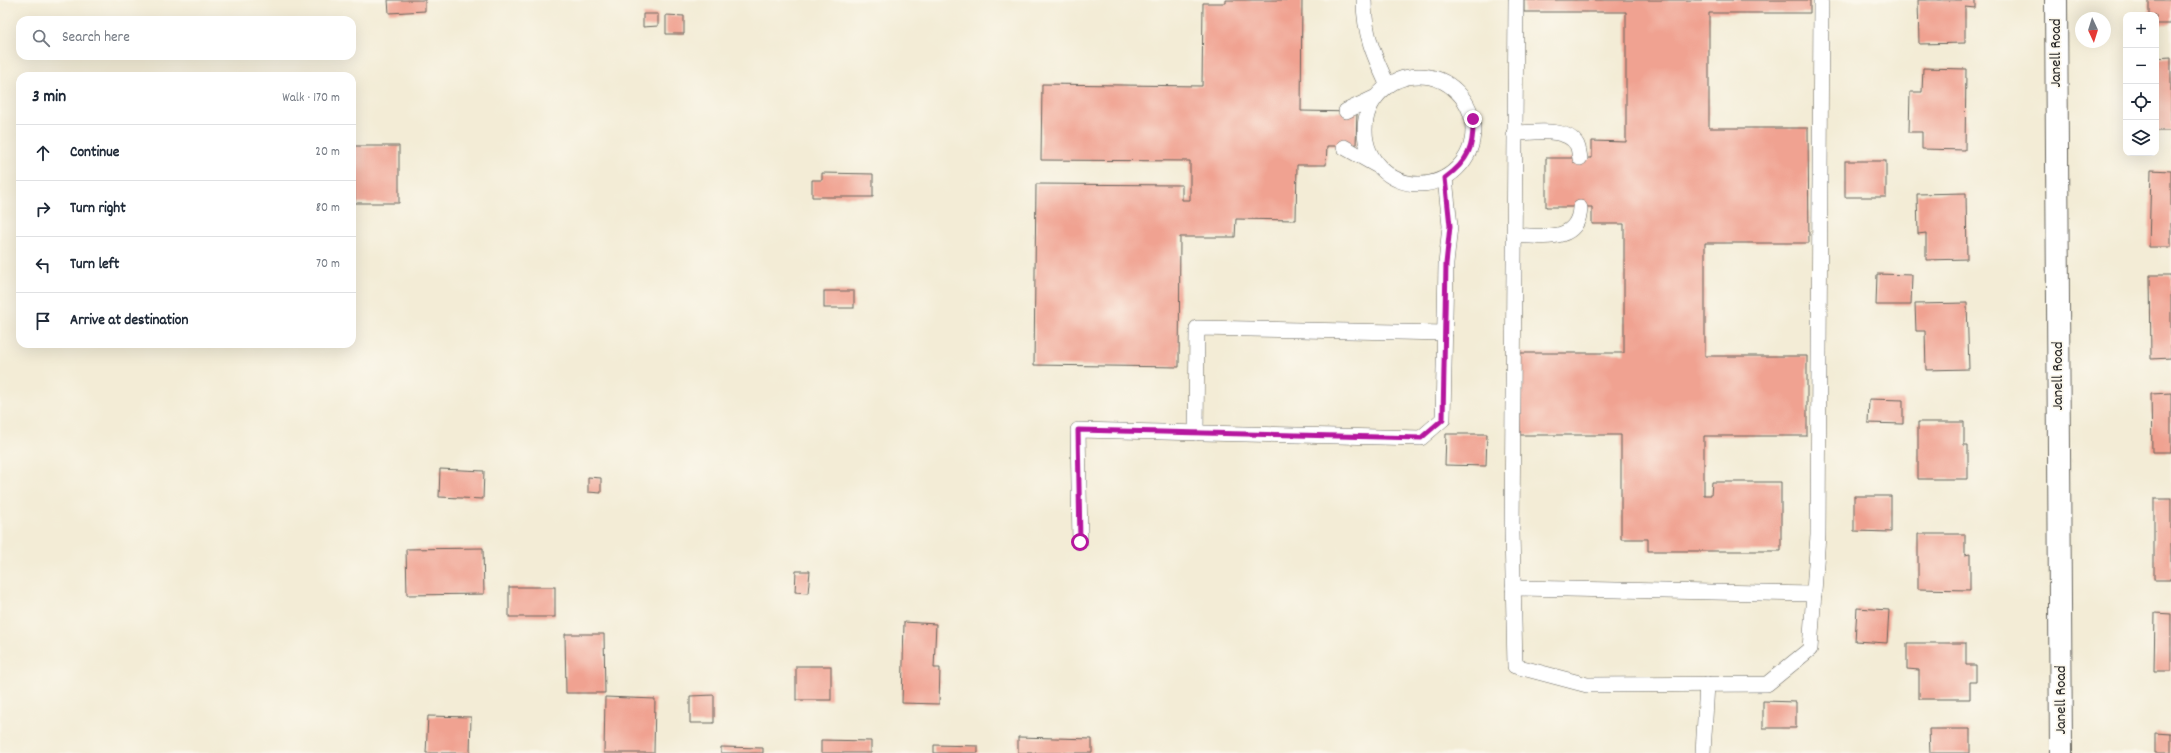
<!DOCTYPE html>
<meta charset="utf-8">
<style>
body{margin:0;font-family:Dekko,sans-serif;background:#f2f2f3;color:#1f2937}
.controls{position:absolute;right:12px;top:12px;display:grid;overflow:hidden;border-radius:8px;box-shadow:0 4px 16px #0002}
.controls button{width:36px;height:36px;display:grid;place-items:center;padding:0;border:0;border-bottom:1px solid #e0e1e3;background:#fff;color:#1f2937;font:20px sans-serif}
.compass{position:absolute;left:2075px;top:12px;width:36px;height:36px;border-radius:50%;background:#fff;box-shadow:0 4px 16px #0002;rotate:176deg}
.stop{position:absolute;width:12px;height:12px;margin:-9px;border:3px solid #b5179e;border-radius:50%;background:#fff}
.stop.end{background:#b5179e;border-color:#fff;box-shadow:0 1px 4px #0008}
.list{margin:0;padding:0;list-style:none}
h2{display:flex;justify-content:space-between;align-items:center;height:52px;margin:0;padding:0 16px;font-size:17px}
h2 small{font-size:13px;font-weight:400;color:#747a83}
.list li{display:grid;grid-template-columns:26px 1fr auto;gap:12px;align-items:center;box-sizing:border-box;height:56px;padding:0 16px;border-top:1px solid #e0e1e3}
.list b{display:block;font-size:15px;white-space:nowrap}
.list em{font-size:13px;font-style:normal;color:#747a83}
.icon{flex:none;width:22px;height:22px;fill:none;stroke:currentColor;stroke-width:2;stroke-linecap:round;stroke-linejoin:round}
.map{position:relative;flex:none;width:2171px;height:753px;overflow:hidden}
.search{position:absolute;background:#fff;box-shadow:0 4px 16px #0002;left:16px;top:16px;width:340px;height:44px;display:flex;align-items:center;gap:10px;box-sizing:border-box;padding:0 14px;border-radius:12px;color:#747a83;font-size:15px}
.panel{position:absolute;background:#fff;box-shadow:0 4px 16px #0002;left:16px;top:72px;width:340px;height:276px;border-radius:12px}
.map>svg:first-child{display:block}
.building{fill:#f0a291}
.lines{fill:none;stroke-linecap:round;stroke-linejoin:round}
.lane-casing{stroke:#67655d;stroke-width:16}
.street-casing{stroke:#67655d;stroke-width:24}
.lane{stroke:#fff;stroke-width:15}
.street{stroke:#fff;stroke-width:22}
.route{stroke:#b5179e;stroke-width:5}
.labels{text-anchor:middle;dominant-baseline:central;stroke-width:3.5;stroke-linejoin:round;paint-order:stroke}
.street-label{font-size:16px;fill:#1c1c1c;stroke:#fbf7ec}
</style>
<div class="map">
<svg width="2171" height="753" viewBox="0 0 2171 753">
<rect width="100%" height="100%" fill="#fbf7ec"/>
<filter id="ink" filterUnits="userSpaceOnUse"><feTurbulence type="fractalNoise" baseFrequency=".025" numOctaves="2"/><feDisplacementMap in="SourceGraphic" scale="8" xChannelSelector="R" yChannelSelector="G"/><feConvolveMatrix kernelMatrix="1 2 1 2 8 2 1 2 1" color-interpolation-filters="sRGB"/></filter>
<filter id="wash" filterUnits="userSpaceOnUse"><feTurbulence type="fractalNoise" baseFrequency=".012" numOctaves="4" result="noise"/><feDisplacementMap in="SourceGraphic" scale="16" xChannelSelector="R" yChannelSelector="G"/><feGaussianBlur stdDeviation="0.9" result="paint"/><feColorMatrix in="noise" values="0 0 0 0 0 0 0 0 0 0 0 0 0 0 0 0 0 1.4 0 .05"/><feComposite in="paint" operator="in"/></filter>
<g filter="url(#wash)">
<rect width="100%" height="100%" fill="#f3ecd6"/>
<g id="blocks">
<!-- building -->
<g class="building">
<polygon points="388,0 425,0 425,11 389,13"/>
<polygon points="1226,0 1302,0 1301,111 1357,112 1356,146 1327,146 1326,165 1297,165 1296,220 1236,219 1235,237 1180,237 1179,367 1034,365 1036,184 1182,185 1182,200 1190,200 1190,161 1041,160 1042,84 1202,86 1203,3 1226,3"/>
<polygon points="1524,0 1810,0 1810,13 1709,13 1709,128 1808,128 1809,243 1705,243 1705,356 1807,356 1807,436 1704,436 1704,495 1711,495 1712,482 1781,482 1781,551 1648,551 1648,539 1621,539 1621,435 1520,435 1520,353 1624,353 1624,224 1592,224 1592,207 1546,207 1546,158 1592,158 1592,141 1626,142 1626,12 1524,12"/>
<polygon points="1918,0 1975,0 1975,8 1965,7 1965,43 1919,44"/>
<polygon points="2149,0 2171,0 2171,24 2156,24 2156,15 2149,15"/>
<polygon points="643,14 658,14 658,26 643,27"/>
<polygon points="666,15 684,16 684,34 666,34"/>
<polygon points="2171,57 2171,131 2156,131 2156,58"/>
<polygon points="1923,68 1966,69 1965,150 1922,149 1922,132 1909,132 1910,92 1922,92"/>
<polygon points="354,146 399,146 399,203 355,203"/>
<rect x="1845" y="161" width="41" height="36"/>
<polygon points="2151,170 2171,171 2171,247 2149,247"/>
<polygon points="822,173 873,174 873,197 812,197 812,180 822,180"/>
<polygon points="1966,193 1967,259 1926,260 1926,233 1918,234 1917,194"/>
<polygon points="1877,274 1912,275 1911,305 1876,305"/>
<polygon points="2150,275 2171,275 2171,358 2151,359"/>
<rect x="824" y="291" width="30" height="17"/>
<polygon points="1967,303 1969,369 1926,370 1925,331 1916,331 1915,304"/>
<polygon points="2171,393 2171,452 2152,452 2151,394"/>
<polygon points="1869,399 1903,400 1903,424 1868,423"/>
<polygon points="1918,422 1964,422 1964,445 1968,445 1968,479 1918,479"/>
<polygon points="1446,434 1487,434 1486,466 1445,465"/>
<polygon points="440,469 484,471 483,499 439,497"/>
<polygon points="588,477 601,478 601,493 588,492"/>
<polygon points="1854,496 1891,496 1891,532 1854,531"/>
<rect x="2154" y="499" width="17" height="81"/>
<polygon points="1918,534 1965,534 1965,555 1970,554 1970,590 1918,589"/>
<polygon points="483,548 484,594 407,595 406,549"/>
<polygon points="796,571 810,571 808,593 795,592"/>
<rect x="509" y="587" width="46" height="30"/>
<polygon points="1857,608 1889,610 1887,643 1855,641"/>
<polygon points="2155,613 2171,614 2171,671 2154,671"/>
<polygon points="904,622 936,624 934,668 940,668 939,704 902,703"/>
<polygon points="565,634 604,634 605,693 566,693"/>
<polygon points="1907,643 1966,643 1966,665 1976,665 1976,682 1970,682 1970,699 1919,699 1919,670 1907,669"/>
<rect x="796" y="666" width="35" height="34"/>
<polygon points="714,695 714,723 690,723 690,696"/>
<polygon points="605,697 655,699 654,753 604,753"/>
<polygon points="1763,701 1796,702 1796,728 1763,728"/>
<polygon points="428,716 471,717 470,753 426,753"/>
<polygon points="1929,729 1970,729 1970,753 1930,753"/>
<polygon points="2155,733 2171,734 2171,753 2155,753"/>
<polygon points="1018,737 1092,739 1092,753 1018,753"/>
<polygon points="821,740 871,741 871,753 821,753"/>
<polygon points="934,745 978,746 978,753 934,753"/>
<polygon points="721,747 763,748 763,753 721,753"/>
</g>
</g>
</g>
<g filter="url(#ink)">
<use href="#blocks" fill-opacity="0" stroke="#67655d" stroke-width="1"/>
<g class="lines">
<defs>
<g id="lane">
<path d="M 1364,0 C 1364,34 1374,56 1388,86"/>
<polyline points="1516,0 1512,532 1515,666 1587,685 1767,684 1810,649 1818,535 1821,0"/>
<circle cx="1419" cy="130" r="54"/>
<polyline points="1346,111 1376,97"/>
<path d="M 1514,133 C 1532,133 1567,126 1577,145 C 1579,149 1579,154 1580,158"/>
<polyline points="1344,147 1376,165"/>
<path d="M 1514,235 C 1541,236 1578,244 1580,208"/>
<polyline points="1196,433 1197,328 1445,333"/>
<polyline points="1080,542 1078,430 1421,438 1443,419 1446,264 1450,226 1445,178"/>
<polyline points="1513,588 1814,594"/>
<polyline points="1703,753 1707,684"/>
</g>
<polyline id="street" points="2056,0 2061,753"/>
</defs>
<!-- lane casing -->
<use href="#lane" class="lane-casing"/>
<!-- street casing -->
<use href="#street" class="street-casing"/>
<!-- lane -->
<use href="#lane" class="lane"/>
<!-- street -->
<use href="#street" class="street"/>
</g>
</g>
<g class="lines" filter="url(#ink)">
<!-- route -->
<path class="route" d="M 1080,542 L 1078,430 L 1421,438 L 1443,419 L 1446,264 L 1450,226 L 1445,178 C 1468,161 1474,148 1473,119"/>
</g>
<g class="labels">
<!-- street labels -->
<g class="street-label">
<text transform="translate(2056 53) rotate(-90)">Janell Road</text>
<text transform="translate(2058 376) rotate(-90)">Janell Road</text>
<text transform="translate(2061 700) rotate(-90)">Janell Road</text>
</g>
</g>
</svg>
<div class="controls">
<button>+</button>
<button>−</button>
<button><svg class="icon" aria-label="locate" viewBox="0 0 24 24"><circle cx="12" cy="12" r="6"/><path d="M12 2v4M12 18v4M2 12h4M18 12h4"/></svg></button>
<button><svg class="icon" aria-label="layers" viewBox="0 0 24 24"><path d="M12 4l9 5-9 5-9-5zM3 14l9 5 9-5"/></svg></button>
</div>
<svg class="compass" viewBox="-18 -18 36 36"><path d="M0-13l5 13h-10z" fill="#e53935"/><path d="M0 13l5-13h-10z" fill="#747a83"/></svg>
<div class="stop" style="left:1080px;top:542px"></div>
<div class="stop end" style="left:1473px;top:119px"></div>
<div class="search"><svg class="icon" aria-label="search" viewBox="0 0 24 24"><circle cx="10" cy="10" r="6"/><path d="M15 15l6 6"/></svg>Search here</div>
<section class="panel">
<h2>3 min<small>Walk · 170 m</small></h2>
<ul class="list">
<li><svg class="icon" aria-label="ahead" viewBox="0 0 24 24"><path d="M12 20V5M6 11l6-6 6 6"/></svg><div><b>Continue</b></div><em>20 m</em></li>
<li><svg class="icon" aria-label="right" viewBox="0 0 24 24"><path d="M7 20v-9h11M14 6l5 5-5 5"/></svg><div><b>Turn right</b></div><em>80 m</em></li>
<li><svg class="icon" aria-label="left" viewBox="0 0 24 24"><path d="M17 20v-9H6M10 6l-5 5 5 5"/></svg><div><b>Turn left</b></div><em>70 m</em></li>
<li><svg class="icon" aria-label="arrive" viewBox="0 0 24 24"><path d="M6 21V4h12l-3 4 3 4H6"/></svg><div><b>Arrive at destination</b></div></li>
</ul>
</section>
</div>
